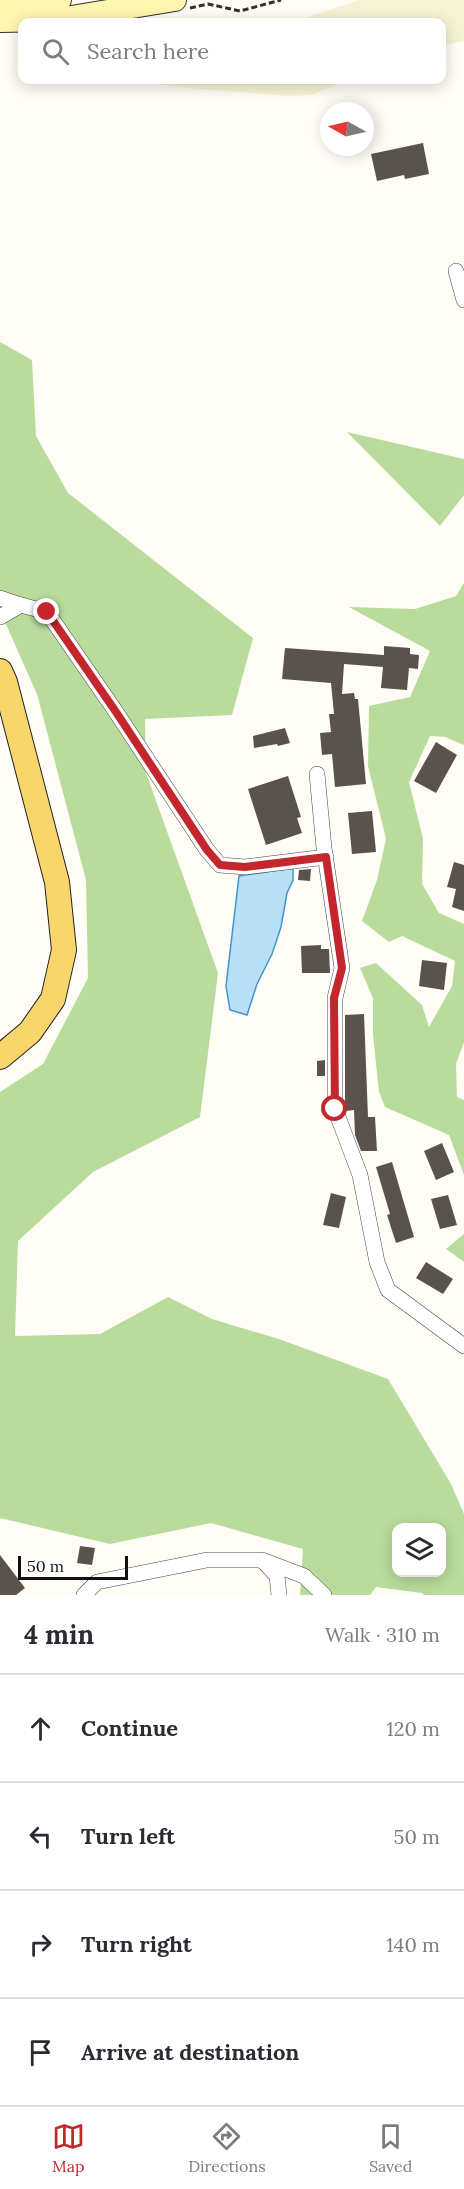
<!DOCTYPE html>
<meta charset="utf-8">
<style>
body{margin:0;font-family:Lora,serif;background:#f7f7f7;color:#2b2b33}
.controls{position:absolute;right:18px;bottom:18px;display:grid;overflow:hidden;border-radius:12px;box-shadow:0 3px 15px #0003}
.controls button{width:54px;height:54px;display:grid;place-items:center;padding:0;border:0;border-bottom:2px solid #e1e1e2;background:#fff;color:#2b2b33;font:30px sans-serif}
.compass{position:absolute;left:320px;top:102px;width:54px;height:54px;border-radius:50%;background:#fff;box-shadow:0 3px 15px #0003;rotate:278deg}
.scale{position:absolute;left:18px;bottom:15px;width:110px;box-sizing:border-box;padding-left:6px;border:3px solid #111;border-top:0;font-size:16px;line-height:21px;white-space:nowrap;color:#111;-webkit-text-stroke:4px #fff;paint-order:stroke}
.stop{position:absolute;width:18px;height:18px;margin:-14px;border:4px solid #c4262e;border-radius:50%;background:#fff}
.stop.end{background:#c4262e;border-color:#fff;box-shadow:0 2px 6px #0008}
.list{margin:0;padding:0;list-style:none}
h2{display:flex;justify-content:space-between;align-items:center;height:78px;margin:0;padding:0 24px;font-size:26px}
h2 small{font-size:20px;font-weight:400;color:#7c7c81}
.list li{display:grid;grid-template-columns:39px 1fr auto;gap:18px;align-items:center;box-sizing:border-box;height:108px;padding:0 24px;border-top:2px solid #e1e1e2}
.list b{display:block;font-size:22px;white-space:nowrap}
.list em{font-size:20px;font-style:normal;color:#7c7c81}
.icon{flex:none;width:33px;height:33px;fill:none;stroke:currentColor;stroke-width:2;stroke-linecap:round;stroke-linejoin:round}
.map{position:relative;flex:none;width:464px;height:1595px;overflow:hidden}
.search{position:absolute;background:#fff;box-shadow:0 3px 15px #0003;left:18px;right:18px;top:18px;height:66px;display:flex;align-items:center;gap:15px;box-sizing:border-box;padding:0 21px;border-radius:12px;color:#7c7c81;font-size:22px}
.sheet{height:510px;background:#fff}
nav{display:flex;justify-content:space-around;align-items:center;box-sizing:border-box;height:84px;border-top:2px solid #e1e1e2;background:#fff;font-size:16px;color:#7c7c81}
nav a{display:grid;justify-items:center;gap:3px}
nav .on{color:#c4262e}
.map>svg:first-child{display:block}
.farmland{fill:#f6f3d4}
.forest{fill:#b9dc9c;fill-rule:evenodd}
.water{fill:#b9e0f7;stroke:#3f96cf;stroke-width:1.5}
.building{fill:#5a524d}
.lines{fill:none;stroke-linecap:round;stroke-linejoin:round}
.minor-casing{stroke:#444;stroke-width:16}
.secondary-casing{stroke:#333;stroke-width:24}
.primary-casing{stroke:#222;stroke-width:26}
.path{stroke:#333;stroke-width:3;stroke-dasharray:6 3;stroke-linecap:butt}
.minor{stroke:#fff;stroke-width:15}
.secondary{stroke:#fff6b0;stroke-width:22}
.primary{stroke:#f9d66b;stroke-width:24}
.route{stroke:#c4262e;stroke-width:8}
</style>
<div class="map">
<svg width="464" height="1595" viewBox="0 0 464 1595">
<rect width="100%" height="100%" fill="#fffdf5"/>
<!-- farmland -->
<g class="farmland">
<polygon points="359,0 464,0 464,41 442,45 442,22 293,22"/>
<polygon points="121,80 347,80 312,95 287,96 200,89"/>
</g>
<!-- forest -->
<g class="forest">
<path d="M 0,342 L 32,360 L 36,436 L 68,493 L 253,638 L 232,715 L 145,719 L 146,773 L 218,973 L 200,1117 L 93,1172 L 18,1241 L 15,1336 L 100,1334 L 168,1297 L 212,1319 L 279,1339 L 388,1379 L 451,1484 L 464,1514 L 464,1595 L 424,1595 L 422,1593 L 376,1587 L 370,1595 L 300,1595 L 303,1549 L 211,1523 L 110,1544 L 0,1518 L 0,1092 L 43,1064 L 88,978 L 86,880 L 37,694 L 0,611 ZM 396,1528 L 442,1528 L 442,1572 L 396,1572 Z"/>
<polygon points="347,432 464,459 464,495 440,526"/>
<polygon points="464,583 464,745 445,737 430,736 409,782 423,839 422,884 439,913 464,924 464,1042 456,1064 457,1097 464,1100 464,1175 449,1135 385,1107 379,1092 373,1035 373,998 360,968 376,963 422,1005 429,1027 452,986 455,961 402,936 389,942 362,921 377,880 386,839 368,766 369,706 410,697 430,651 349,607 415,609 456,596"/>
<polygon points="464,1234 464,1262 446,1249"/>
</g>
<!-- water -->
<polygon class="water" points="293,868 293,880 287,893 281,927 272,954 257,984 247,1015 230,1010 226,986 239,876"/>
<!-- building -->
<g class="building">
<polygon points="423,143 429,174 405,179 404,175 377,181 371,154"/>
<polygon points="384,646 410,648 410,654 419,655 418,669 409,668 407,690 381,688 383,667 344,664 342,694 354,693 355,699 358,699 366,784 335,787 332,754 322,755 320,733 331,732 329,714 334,714 331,683 282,679 285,648 384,655"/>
<polygon points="285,728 290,743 278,746 277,744 254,748 253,736"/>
<polygon points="436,742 457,755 436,793 414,781"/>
<polygon points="288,776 301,817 297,818 302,833 266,845 248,789"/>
<polygon points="372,811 376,852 352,854 348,813"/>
<polygon points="454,862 464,865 464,911 452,907 456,889 447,887"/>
<polygon points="311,869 310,881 298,880 299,870"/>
<polygon points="321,945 321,949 329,949 330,973 302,973 301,946"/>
<polygon points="422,960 447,963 444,990 419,986"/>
<polygon points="364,1014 368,1117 375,1117 377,1151 361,1151 355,1135 354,1110 346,1111 345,1107 345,1015"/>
<polygon points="325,1060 325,1076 317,1076 317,1061"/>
<polygon points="442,1143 454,1172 436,1180 424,1151"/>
<polygon points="392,1162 414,1237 396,1243 387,1215 390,1214 376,1167"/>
<polygon points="331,1193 346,1197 339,1228 323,1225"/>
<polygon points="448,1195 457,1225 440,1229 431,1199"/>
<polygon points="426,1262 453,1279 443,1294 416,1278"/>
<polygon points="80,1546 95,1548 92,1565 77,1563"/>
<polygon points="0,1555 25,1588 16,1595 0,1595"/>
</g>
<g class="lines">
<defs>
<g id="minor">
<polyline points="456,271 464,300"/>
<polyline points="0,598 21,605 0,617"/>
<polyline points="21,605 47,612 116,712 207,850 220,865 245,867 326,857"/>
<polyline points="317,774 324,848 342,968 335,998 335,1109 360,1175 377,1262 388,1290 464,1346"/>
<polyline points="264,1562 277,1576 279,1595"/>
<polyline points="84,1595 97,1582 207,1560 262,1560 304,1576 324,1595"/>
</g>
<g id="secondary">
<polyline points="0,3 60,0"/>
<polyline points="0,21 53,20 175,0"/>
</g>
<polyline id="primary" points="0,671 5,682 57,882 64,950 53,999 30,1032 0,1057"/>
</defs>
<!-- minor casing -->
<use href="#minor" class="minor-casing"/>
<!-- secondary casing -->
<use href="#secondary" class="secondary-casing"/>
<!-- primary casing -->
<use href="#primary" class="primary-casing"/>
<!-- path -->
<polyline class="path" points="190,8 208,4 240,11 281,0"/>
<!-- minor -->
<use href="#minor" class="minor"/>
<!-- secondary -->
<use href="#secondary" class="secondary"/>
<!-- primary -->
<use href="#primary" class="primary"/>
</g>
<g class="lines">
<!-- route -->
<polyline class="route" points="47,612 116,712 207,850 220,865 245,867 326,857 342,968 334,998 335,1109"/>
</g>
</svg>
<div class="controls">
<button><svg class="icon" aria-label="layers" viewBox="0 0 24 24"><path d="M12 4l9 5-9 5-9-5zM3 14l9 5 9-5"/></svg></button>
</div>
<svg class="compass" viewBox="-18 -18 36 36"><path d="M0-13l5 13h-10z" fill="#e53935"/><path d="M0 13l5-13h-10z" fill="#7c7c81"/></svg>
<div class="scale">50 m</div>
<div class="stop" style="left:335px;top:1109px"></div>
<div class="stop end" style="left:47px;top:612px"></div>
<div class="search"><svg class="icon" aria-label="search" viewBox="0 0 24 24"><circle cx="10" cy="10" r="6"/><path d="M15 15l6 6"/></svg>Search here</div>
</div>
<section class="sheet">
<h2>4 min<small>Walk · 310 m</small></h2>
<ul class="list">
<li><svg class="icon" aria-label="ahead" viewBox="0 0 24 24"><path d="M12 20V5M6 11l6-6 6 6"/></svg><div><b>Continue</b></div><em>120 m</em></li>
<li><svg class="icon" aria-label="left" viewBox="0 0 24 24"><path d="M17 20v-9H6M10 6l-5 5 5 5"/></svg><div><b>Turn left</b></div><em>50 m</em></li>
<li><svg class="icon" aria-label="right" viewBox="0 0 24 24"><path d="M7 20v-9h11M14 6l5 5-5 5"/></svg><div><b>Turn right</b></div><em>140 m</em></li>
<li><svg class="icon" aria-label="arrive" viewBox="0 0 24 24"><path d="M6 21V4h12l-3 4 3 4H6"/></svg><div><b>Arrive at destination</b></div></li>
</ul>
</section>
<nav>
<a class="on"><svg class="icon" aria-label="map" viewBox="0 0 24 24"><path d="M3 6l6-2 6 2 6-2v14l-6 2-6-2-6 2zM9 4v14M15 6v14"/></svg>Map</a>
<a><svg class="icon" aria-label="directions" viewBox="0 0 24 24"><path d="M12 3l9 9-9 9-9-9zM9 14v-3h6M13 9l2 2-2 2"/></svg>Directions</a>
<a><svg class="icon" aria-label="saved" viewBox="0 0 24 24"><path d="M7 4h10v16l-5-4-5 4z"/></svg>Saved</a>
</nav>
